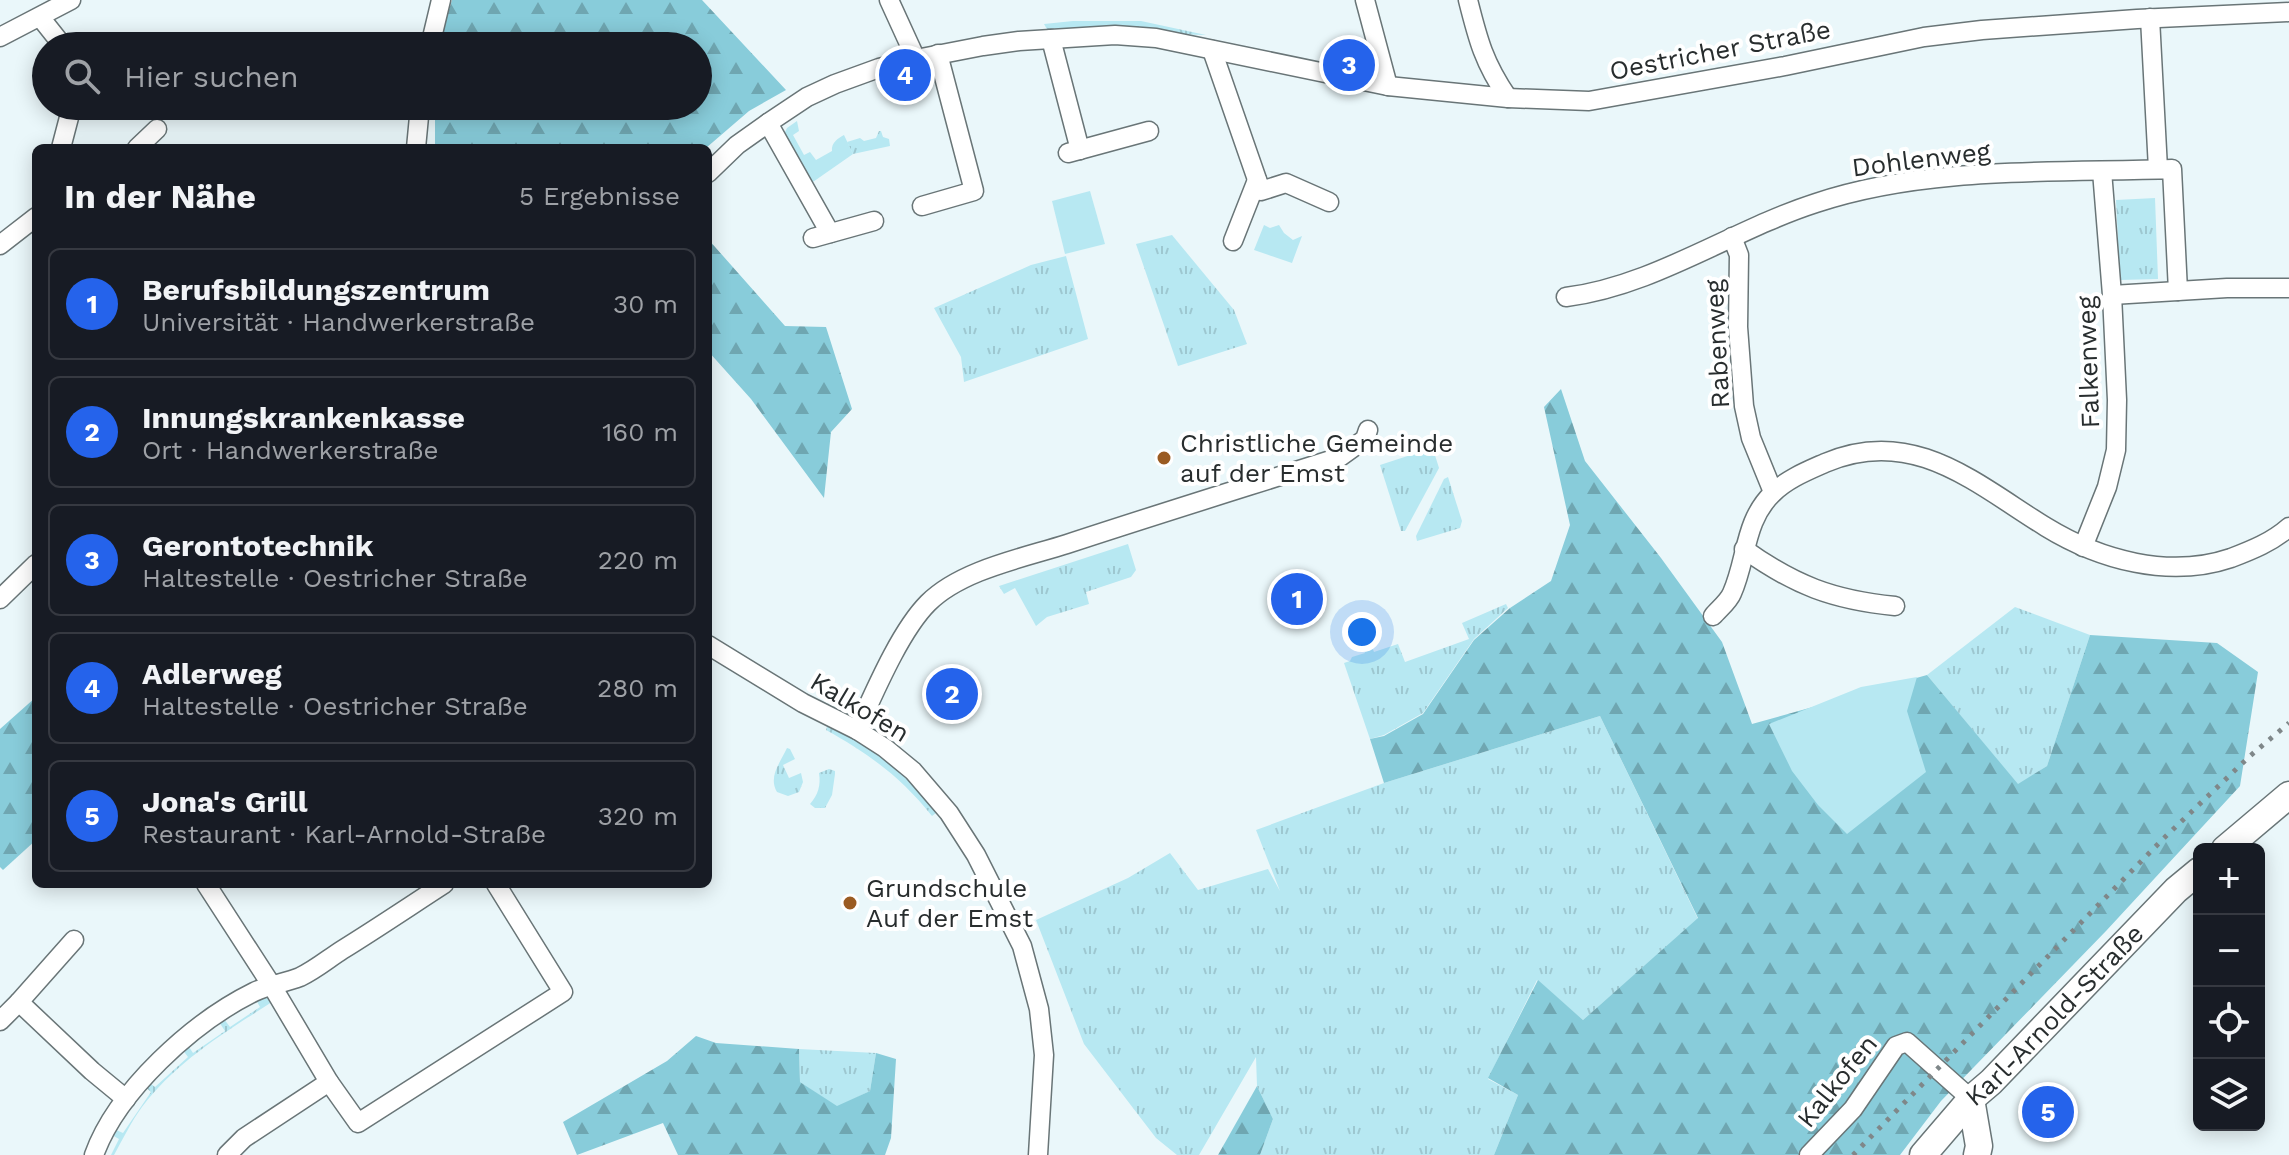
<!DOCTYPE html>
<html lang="de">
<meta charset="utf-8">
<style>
body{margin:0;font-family:"Work Sans",sans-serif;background:#20242c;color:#f1f3f6}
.controls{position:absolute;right:24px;bottom:24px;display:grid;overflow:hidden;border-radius:12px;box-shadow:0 4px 20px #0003}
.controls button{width:72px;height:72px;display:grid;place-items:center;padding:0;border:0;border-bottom:2px solid #363941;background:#171b24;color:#f1f3f6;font:40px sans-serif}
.you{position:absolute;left:1362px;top:632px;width:28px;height:28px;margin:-20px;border:6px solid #fff;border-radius:50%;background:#1a73e8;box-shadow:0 0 0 12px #1a73e833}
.badge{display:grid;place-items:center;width:52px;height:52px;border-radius:50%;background:#2563eb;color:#fff;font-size:26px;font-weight:700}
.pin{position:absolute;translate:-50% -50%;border:4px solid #fff;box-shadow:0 2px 8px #0006}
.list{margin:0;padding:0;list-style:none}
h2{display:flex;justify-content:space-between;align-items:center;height:104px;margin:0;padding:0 32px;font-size:34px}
h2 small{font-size:26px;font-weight:400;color:#9ea1a6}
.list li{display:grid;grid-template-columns:52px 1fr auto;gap:24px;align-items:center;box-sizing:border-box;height:112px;margin:0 16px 16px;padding:0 16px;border:2px solid #363941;border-radius:12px}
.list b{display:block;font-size:30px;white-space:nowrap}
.list p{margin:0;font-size:26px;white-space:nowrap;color:#9ea1a6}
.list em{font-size:26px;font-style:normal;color:#9ea1a6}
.icon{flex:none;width:44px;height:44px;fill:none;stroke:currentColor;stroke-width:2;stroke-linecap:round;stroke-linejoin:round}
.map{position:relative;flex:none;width:2289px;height:1155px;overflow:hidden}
.search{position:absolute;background:#171b24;box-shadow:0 4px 20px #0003;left:32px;top:32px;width:680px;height:88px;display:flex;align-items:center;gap:20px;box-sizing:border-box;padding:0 28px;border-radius:44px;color:#9ea1a6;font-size:30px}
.panel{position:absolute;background:#171b24;box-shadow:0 4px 20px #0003;left:32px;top:144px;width:680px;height:744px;border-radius:12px}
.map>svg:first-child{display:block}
.grass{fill:url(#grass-tufts)}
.forest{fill:url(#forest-firs)}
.garden{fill:#b7e8f2}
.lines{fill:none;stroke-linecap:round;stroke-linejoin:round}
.minor-casing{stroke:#697577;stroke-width:21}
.secondary-casing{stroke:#697577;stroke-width:29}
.minor{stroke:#fff;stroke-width:18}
.secondary{stroke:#fff;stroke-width:26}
.rail{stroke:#7f8789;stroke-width:5;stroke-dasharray:4 8;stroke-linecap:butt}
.poi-dot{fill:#9a5b22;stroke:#fff;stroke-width:3}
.labels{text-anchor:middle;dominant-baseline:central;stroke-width:8;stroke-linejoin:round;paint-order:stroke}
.street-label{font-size:26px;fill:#282d2e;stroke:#fff}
.poi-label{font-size:26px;fill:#282d2e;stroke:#fff;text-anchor:start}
</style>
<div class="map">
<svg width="2289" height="1155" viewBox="0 0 2289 1155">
<defs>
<pattern id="grass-tufts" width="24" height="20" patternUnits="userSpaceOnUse" patternTransform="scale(2)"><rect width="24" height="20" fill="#b7e8f2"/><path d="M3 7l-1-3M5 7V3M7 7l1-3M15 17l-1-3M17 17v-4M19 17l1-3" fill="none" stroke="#9dc7d0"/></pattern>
<pattern id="forest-firs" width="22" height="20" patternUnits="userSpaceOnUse" patternTransform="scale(2)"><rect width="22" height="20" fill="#88ccda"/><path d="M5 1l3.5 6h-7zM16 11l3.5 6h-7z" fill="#6fa6b1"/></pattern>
</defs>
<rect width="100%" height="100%" fill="#eaf7fa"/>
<!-- grass -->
<g class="grass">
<polygon points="1073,21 1141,21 1206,35 1048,31 1044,24"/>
<polygon points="879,131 881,131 883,137 889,139 890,146 853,154 847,142 860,138 864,141 876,138"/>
<polygon points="2155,198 2158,279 2120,280 2116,200"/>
<polygon points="1172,235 1234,310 1247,344 1178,366 1136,244"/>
<polygon points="1066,256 1088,339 964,382 961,357 934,308 1031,265"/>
<polygon points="1429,449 1434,452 1439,468 1405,531 1401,531 1380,465"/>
<polygon points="1448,477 1462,521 1460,528 1417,541 1416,536 1444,479"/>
<polygon points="1128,544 1136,570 1131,577 1086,592 1089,604 1047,617 1036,626 1015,588 1004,594 999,586"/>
<polygon points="1506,604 1508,608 1474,639 1423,713 1384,735 1370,739 1344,663 1350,661 1352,657 1365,653 1364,650 1372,647 1374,652 1398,644 1405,662 1469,639 1462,623"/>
<polygon points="2015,607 2090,635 2047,766 2018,785 1927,675"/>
<polygon points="1600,716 1698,919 1583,1020 1537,980 1488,1079 1518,1095 1494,1155 1260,1155 1273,1119 1257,1086 1256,1057 1199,1155 1177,1155 1156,1138 1084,1044 1036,920 1128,878 1170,853 1198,890 1268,869 1280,891 1256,830 1384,783"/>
<path d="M 828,724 C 876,751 902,768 936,813 L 932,816 C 901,777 869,754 826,730 Z"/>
<path d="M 787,748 L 790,749 L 795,759 L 783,765 L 789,778 L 801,773 L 803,782 L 799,792 L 788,796 L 777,792 C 768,777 780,763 787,748 Z"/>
<path d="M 829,769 L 835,771 L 835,774 L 832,795 L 825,808 L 815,808 L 810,804 C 818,795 821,785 819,773 Z"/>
<path d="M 266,997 L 272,1002 C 225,1032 176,1062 142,1107 C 131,1122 123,1139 114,1155 L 111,1155 L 119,1139 L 110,1134 L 114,1129 L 123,1133 L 151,1092 L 143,1085 L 147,1081 L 155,1087 L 188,1057 L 182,1049 L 187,1044 L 193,1053 L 225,1031 L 219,1022 L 224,1019 L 230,1027 L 260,1007 L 255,998 Z"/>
<polygon points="799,1049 876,1053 870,1091 837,1107 800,1082"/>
</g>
<!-- forest -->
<g class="forest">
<polygon points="452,0 702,0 786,90 749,111 706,148 435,148 435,106 698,106 698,46 442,46 444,26"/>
<polygon points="708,239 785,326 826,327 852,409 831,432 824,498 751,399 708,351"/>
<polygon points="1561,389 1585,461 1661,558 1722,642 1752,724 1927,675 2018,784 2047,766 2090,635 2217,643 2258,672 2240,786 2106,931 1941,1101 1900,1155 1494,1155 1518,1095 1488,1078 1538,980 1583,1020 1698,918 1600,716 1384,783 1370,739 1384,736 1423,714 1474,640 1510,608 1551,581 1570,525 1544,407"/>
<polygon points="36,697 36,840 3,870 0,867 0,729"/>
<polygon points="696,1036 716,1043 799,1049 800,1082 837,1106 870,1091 876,1053 896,1059 891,1138 885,1155 678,1155 663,1123 577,1155 563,1122 667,1061"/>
<polygon points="1257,1086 1273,1119 1260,1155 1218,1155"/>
</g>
<!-- garden -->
<g class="garden">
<path d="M 797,121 L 799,131 L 793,135 L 804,155 L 810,152 L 816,160 L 832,151 C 831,143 838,138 844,135 L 853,154 L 810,184 L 784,134 L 787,128 Z"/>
<polygon points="1090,191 1105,244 1065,254 1052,201"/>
<polygon points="1264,225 1270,228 1279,225 1284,233 1293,240 1302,236 1292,263 1254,250"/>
<polygon points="1917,677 1907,711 1926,772 1847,834 1818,805 1792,771 1769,724 1861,687"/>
</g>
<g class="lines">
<defs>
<g id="minor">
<polyline points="889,0 916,59"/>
<polyline points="1365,0 1388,86"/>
<path d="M 1468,0 C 1478,40 1484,63 1508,98"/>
<polyline points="40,17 63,46"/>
<polyline points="2150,18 2158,169"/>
<polyline points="0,37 71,0"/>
<polyline points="1051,39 1080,150"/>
<polyline points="430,46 441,0"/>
<polyline points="1212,50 1261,191 1286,183 1329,202"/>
<polyline points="768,123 830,233"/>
<polyline points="61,148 72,106"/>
<polyline points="137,148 157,129"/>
<polyline points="416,148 420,106"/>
<polyline points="1068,153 1149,131"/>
<polyline points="708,173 737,145 768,123 807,97 835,84 879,68 916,59 983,46 1019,41 1115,35 1156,38 1388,86 1508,98 1589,101 1785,66 1924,37 1982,30 2137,19 2289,12"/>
<polyline points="922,206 974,191 938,54"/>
<polyline points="1732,237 1739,255 1738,327 1744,406 1751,438 1773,492"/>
<polyline points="813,238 874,221"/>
<polyline points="1233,241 1257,180"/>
<polyline points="0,245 36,217"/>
<polyline points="2112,295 2227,288 2289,288"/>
<path d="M 1566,297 C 1654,286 1732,230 1816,203 C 1926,166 2057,173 2172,169 L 2178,291"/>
<polyline points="2083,547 2107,487 2116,450 2117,400 2112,295 2102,171"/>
<path d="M 1744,549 C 1794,585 1833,600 1895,606"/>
<polyline points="0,599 36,564"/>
<path d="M 1713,616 C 1719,609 1729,601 1732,593 C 1747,560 1744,520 1773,493 C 1787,479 1807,471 1825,463 C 1913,425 1976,484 2046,527 C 2100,560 2169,579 2231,558 C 2252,550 2272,542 2289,527"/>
<polyline points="708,645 803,703 857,730 885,748 913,771 949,813 976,855 1022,946 1039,1009 1044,1055 1038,1155"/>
<path d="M 857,730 C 874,693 900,631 928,603 C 961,570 1023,558 1067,544 C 1158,514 1249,486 1340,457 L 1365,439 L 1368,430"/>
<polyline points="206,884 272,986 329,1082 244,1138 227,1155"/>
<polyline points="74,940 19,1002 92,1071 126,1099"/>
<polyline points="0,1021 19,1002"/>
<polyline points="329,1082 358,1123 563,992 496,884"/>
<path d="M 94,1155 C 117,1091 193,1022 254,992 C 268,985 285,983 300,977 C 315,970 328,959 342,950 C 376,929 410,906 444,884"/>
<polyline points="1809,1155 1853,1109 1896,1046 1907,1042 1971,1099"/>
</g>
<g id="secondary">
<polyline points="2225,849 2289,795"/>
<polyline points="1971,1099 1979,1146 1977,1155"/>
<path id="s1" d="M 1923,1155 L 1971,1099 L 1991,1082 L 2176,890 L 2199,871"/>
</g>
</defs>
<!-- minor casing -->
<use href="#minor" class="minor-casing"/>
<!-- secondary casing -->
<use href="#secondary" class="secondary-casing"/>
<!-- minor -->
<use href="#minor" class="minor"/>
<!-- secondary -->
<use href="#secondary" class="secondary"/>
<!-- rail -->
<polyline class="rail" points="1853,1155 2164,838 2250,756 2289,723"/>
</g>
<!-- markers -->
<g class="poi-dot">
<circle cx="1164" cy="458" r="8"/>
<circle cx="850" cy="903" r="8"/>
</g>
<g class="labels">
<!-- street labels -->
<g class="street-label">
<text transform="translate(1720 50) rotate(-11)">Oestricher Straße</text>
<text transform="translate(1921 159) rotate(-7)">Dohlenweg</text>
<text transform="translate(1717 344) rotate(-93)">Rabenweg</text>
<text transform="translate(2088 362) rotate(-92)">Falkenweg</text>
<text transform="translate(860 707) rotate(31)">Kalkofen</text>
<text stroke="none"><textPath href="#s1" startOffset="192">Karl-Arnold-Straße</textPath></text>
<text transform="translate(1837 1081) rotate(-51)">Kalkofen</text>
</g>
<!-- poi labels -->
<g class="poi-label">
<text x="1180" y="443">Christliche Gemeinde<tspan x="1180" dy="30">auf der Emst</tspan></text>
<text x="866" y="888">Grundschule<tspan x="866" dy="30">Auf der Emst</tspan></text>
</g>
</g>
</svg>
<div class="controls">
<button>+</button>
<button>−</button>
<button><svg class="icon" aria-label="locate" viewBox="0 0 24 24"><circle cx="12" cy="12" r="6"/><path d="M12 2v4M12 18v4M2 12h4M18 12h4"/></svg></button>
<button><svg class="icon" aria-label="layers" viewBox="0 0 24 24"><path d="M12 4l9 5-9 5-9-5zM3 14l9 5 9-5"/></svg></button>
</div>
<div class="you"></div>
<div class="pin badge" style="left:1297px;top:599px">1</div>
<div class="pin badge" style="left:952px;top:694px">2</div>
<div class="pin badge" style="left:1349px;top:65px">3</div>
<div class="pin badge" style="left:905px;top:75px">4</div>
<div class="pin badge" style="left:2048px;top:1112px">5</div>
<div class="search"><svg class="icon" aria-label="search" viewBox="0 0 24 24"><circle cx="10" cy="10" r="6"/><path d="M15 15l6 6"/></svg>Hier suchen</div>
<section class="panel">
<h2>In der Nähe<small>5 Ergebnisse</small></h2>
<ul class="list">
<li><span class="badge">1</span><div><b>Berufsbildungszentrum</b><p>Universität · Handwerkerstraße</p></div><em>30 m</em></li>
<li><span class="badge">2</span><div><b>Innungskrankenkasse</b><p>Ort · Handwerkerstraße</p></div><em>160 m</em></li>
<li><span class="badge">3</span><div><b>Gerontotechnik</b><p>Haltestelle · Oestricher Straße</p></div><em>220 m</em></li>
<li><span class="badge">4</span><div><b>Adlerweg</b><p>Haltestelle · Oestricher Straße</p></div><em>280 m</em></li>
<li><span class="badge">5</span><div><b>Jona's Grill</b><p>Restaurant · Karl-Arnold-Straße</p></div><em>320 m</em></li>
</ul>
</section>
</div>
